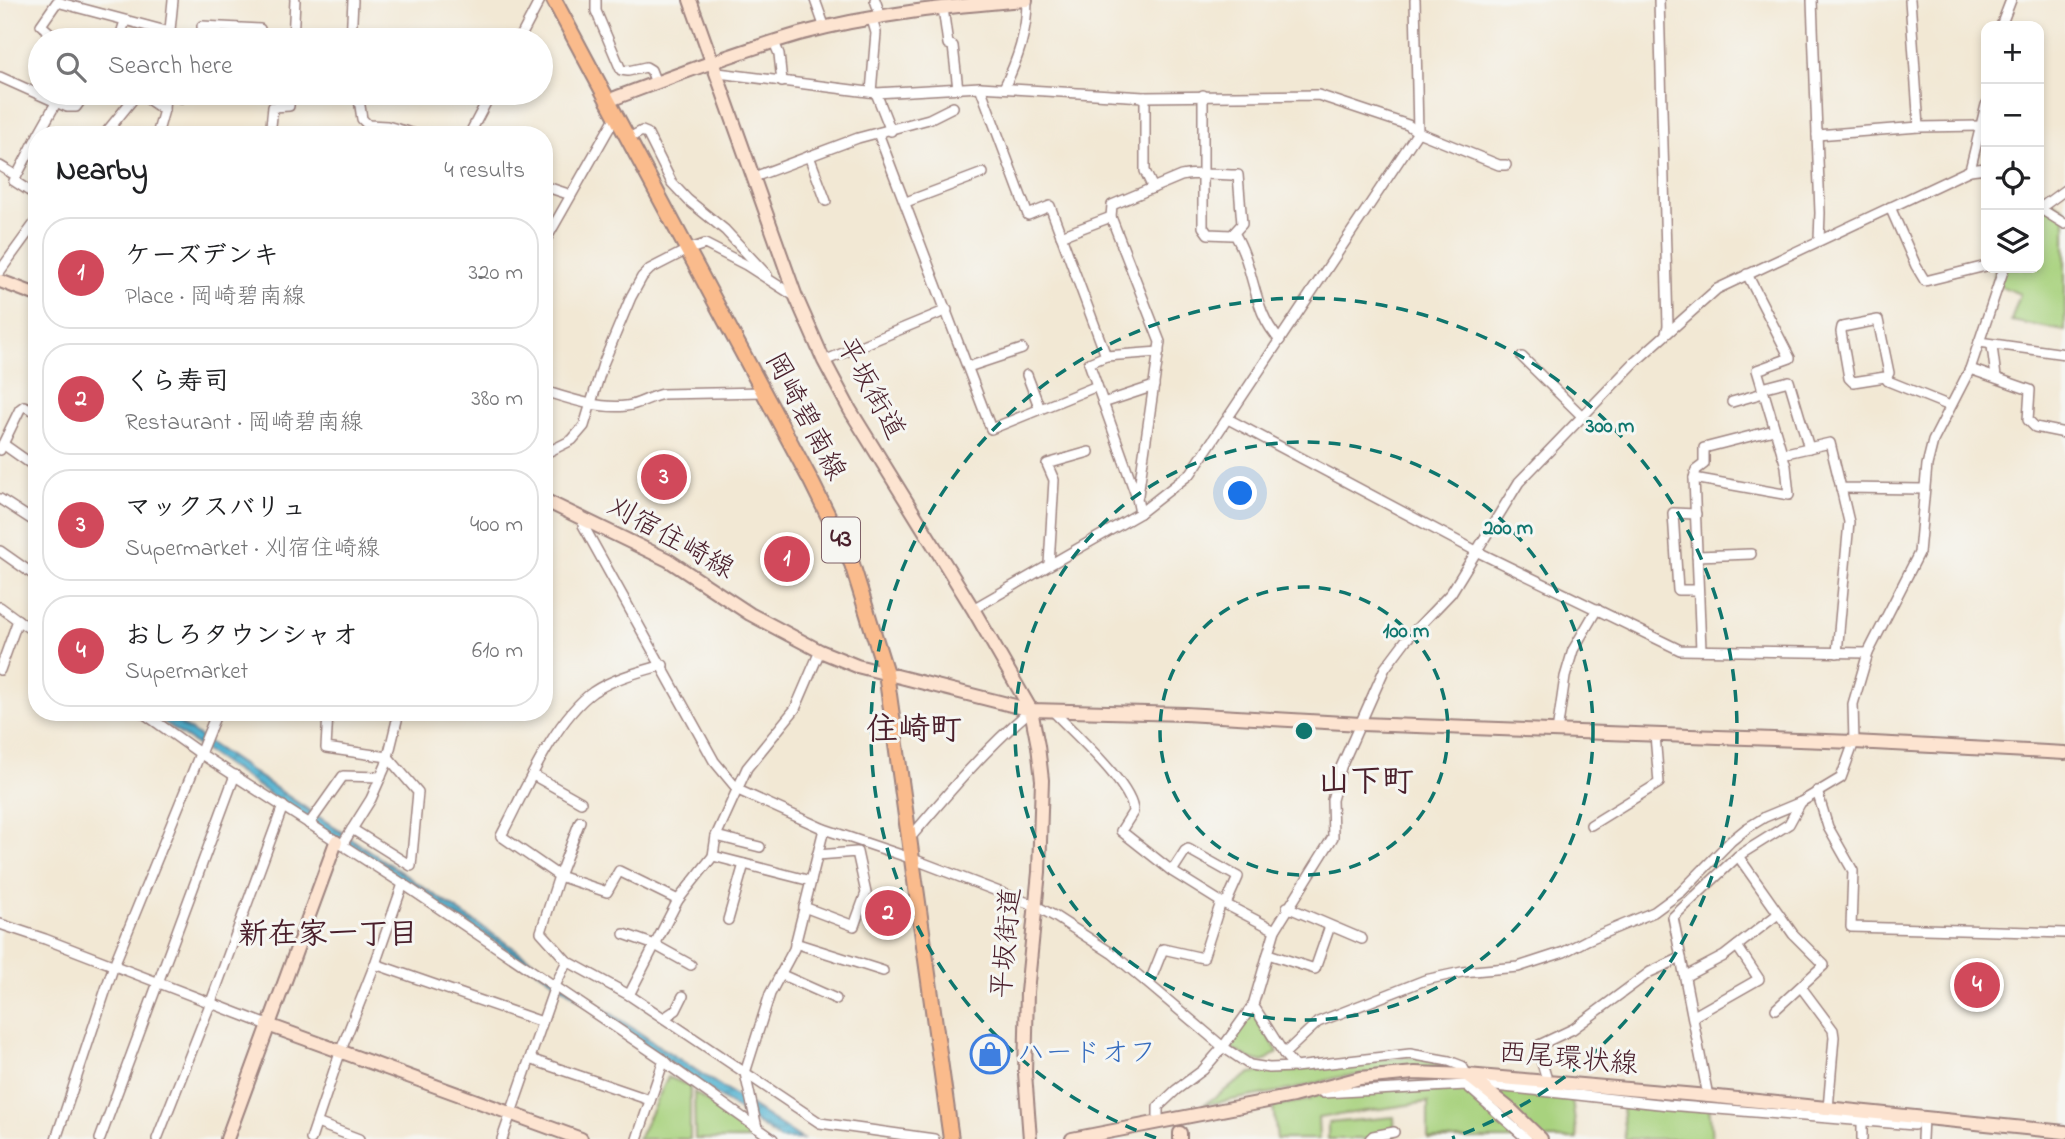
<!DOCTYPE html>
<meta charset="utf-8">
<style>
body{margin:0;font-family:"Indie Flower","Klee One",sans-serif;background:#f2f2f2;color:#202124}
.controls{position:absolute;right:21px;top:21px;display:grid;overflow:hidden;border-radius:14px;box-shadow:0 4px 10px #0003}
.controls button{width:63px;height:63px;display:grid;place-items:center;padding:0;border:0;border-bottom:2px solid #e0e0e0;background:#fff;color:#202124;font:35px sans-serif}
.you{position:absolute;left:1241px;top:494px;width:24px;height:24px;margin:-18px;border:5px solid #fff;border-radius:50%;background:#1a73e8;box-shadow:0 0 0 10px #1a73e833}
.badge{display:grid;place-items:center;width:46px;height:46px;border-radius:50%;background:#d1495b;color:#fff;font-size:23px;font-weight:700}
.pin{position:absolute;translate:-50% -50%;border:4px solid #fff;box-shadow:0 2px 7px #0006}
.list{margin:0;padding:0;list-style:none}
h2{display:flex;justify-content:space-between;align-items:center;height:91px;margin:0;padding:0 28px;font-size:30px}
h2 small{font-size:23px;font-weight:400;color:#757577}
.list li{display:grid;grid-template-columns:46px 1fr auto;gap:21px;align-items:center;box-sizing:border-box;height:112px;margin:0 14px 14px;padding:0 14px;border:2px solid #e0e0e0;border-radius:28px}
.list b{display:block;font-size:26px;white-space:nowrap}
.list p{margin:0;font-size:23px;white-space:nowrap;color:#757577}
.list em{font-size:23px;font-style:normal;color:#757577}
.icon{flex:none;width:38px;height:38px;fill:none;stroke:currentColor;stroke-width:2;stroke-linecap:round;stroke-linejoin:round}
.map{position:relative;flex:none;width:2065px;height:1139px;overflow:hidden}
.search{position:absolute;background:#fff;box-shadow:0 4px 10px #0003;left:28px;top:28px;width:525px;height:77px;display:flex;align-items:center;gap:18px;box-sizing:border-box;padding:0 24px;border-radius:38px;color:#757577;font-size:26px}
.panel{position:absolute;background:#fff;box-shadow:0 4px 10px #0003;left:28px;top:126px;width:525px;height:595px;border-radius:28px}
.map>svg:first-child{display:block}
.green{fill:#a8d27e;stroke:#797854;stroke-width:2}
.water{fill:url(#water-waves);stroke:#4e697e;stroke-width:2}
.lines{fill:none;stroke-linecap:round;stroke-linejoin:round}
.street-casing{stroke:#9e8480;stroke-width:12}
.secondary-casing{stroke:#9e8480;stroke-width:16}
.primary-casing{stroke:#9e8480;stroke-width:18}
.street{stroke:#fff;stroke-width:9}
.secondary{stroke:#fde4d1;stroke-width:12}
.primary{stroke:#fabb8c;stroke-width:14}
.ring{fill:none;stroke:#0f766e;stroke-width:3.5;stroke-dasharray:12 9}
.labels{text-anchor:middle;dominant-baseline:central;stroke-width:6;stroke-linejoin:round;paint-order:stroke}
.shield{fill:#f6f6f2;stroke:#7e6067;stroke-width:2}
.shield-label{font-size:26px;font-weight:bold;fill:#4a1f2b}
.street-label{font-size:28px;fill:#4a1f2b;stroke:#f6f6f2}
.shop-label{font-size:28px;fill:#366cbe;stroke:#f6f6f2;text-anchor:start}
.neighbourhood-label{font-size:30px;font-weight:bold;fill:#4a1f2b;stroke:#f6f6f2}
.quarter-label{font-size:32px;font-weight:bold;fill:#4a1f2b;stroke:#f6f6f2}
.centre{fill:#0f766e;stroke:#f6f6f2;stroke-width:3.5}
.ring-label{font-size:21px;text-anchor:middle;font-weight:bold;fill:#0f766e;stroke:#f6f6f2;stroke-width:6;stroke-linejoin:round;paint-order:stroke}
</style>
<div class="map">
<svg width="2065" height="1139" viewBox="0 0 2065 1139">
<defs>
<pattern id="water-waves" width="16" height="10" patternUnits="userSpaceOnUse" patternTransform="scale(1.75)"><rect width="16" height="10" fill="#53b3d1"/><path d="M0 5q4-4 8 0t8 0" fill="none" stroke="#4791aa"/></pattern>
</defs>
<rect width="100%" height="100%" fill="#f6f6f2"/>
<filter id="ink" filterUnits="userSpaceOnUse"><feTurbulence type="fractalNoise" baseFrequency=".0143" numOctaves="2"/><feDisplacementMap in="SourceGraphic" scale="14" xChannelSelector="R" yChannelSelector="G"/><feConvolveMatrix kernelMatrix="1 2 1 2 8 2 1 2 1" color-interpolation-filters="sRGB"/></filter>
<filter id="wash" filterUnits="userSpaceOnUse"><feTurbulence type="fractalNoise" baseFrequency=".00686" numOctaves="4" result="noise"/><feDisplacementMap in="SourceGraphic" scale="28" xChannelSelector="R" yChannelSelector="G"/><feGaussianBlur stdDeviation="1.57" result="paint"/><feColorMatrix in="noise" values="0 0 0 0 0 0 0 0 0 0 0 0 0 0 0 0 0 1.4 0 .05"/><feComposite in="paint" operator="in"/></filter>
<g filter="url(#wash)">
<rect width="100%" height="100%" fill="#f2e8d4"/>
<!-- green -->
<g class="green">
<polygon points="2039,192 2065,209 2065,331 2011,321 2020,294 1992,283 1996,268 2039,268"/>
<polygon points="1253,1011 1278,1052 1263,1062 1251,1059 1229,1047"/>
<polygon points="1408,1057 1452,1066 1339,1077 1294,1089 1203,1105 1251,1073"/>
<polygon points="668,1077 690,1086 690,1139 638,1139"/>
<polygon points="1464,1079 1571,1091 1577,1139 1428,1139 1428,1102 1318,1118 1319,1139 1277,1139 1273,1106 1310,1100 1310,1097 1361,1087"/>
<polygon points="694,1092 760,1139 695,1139"/>
<polygon points="1625,1097 1709,1104 1712,1139 1625,1139 1622,1106"/>
<polygon points="1394,1117 1395,1139 1328,1139 1328,1123"/>
</g>
<!-- water -->
<path class="water" d="M 149,712 L 163,712 L 665,1050 L 802,1139 L 780,1139 C 692,1078 604,1015 515,955 C 393,874 269,796 149,712 Z"/>
</g>
<g filter="url(#ink)">
<g class="lines">
<defs>
<g id="street">
<polyline points="596,0 596,11 621,70 628,71 646,67 651,70 656,83"/>
<polyline points="815,0 825,28"/>
<polyline points="875,0 881,17"/>
<polyline points="1659,0 1668,326 1666,333"/>
<polyline points="1812,0 1820,213 1819,240"/>
<polyline points="1910,0 1919,127"/>
<polyline points="943,8 948,44 953,46 958,89"/>
<polyline points="2001,26 2011,0"/>
<polyline points="58,40 41,25 57,2 170,32"/>
<polyline points="119,40 125,21"/>
<polyline points="169,40 173,0"/>
<polyline points="203,40 202,26 260,29 259,40"/>
<polyline points="293,40 295,0"/>
<polyline points="351,40 353,0"/>
<polyline points="519,40 540,0"/>
<polyline points="774,42 779,54 782,82"/>
<polyline points="718,73 876,93 980,87 1144,97 1318,95 1408,125 1418,132 1499,165 1506,165"/>
<polyline points="0,77 67,107 76,107 86,93"/>
<polyline points="980,87 1028,215 1050,206 1106,356 1089,363 1137,498 1140,513"/>
<path d="M 1004,88 C 1018,59 1027,32 1027,0"/>
<polyline points="871,92 876,33 872,19"/>
<polyline points="139,93 164,110"/>
<polyline points="358,93 362,119 368,125 387,126 419,135"/>
<polyline points="876,93 891,131"/>
<polyline points="1145,97 1145,171 1153,188"/>
<polyline points="181,98 183,93"/>
<polyline points="878,133 991,429 1097,386"/>
<polyline points="38,135 56,103"/>
<polyline points="104,135 138,93"/>
<polyline points="157,135 164,110 165,93"/>
<polyline points="270,135 273,107 289,106 290,93"/>
<polyline points="469,135 491,93"/>
<polyline points="1817,135 1919,127 1981,126"/>
<polyline points="37,137 14,181 37,196"/>
<polyline points="627,139 642,131 647,133 672,183 688,200 725,230 767,275"/>
<polyline points="809,156 826,201"/>
<polyline points="0,166 15,175"/>
<polyline points="1970,170 1986,105"/>
<polyline points="754,177 858,138 929,119 953,107"/>
<polyline points="544,186 571,195"/>
<polyline points="906,202 983,173"/>
<polyline points="1890,207 1916,266 1925,281 1986,266"/>
<polyline points="2039,208 2065,224"/>
<polyline points="2039,209 2065,190"/>
<path d="M 1111,217 L 1112,205 L 1181,176 C 1199,172 1220,175 1238,175 L 1242,224 L 1232,235 L 1208,234 L 1203,227 L 1203,95"/>
<path d="M 1234,233 C 1255,266 1252,312 1280,340"/>
<polyline points="1061,236 1111,217 1160,342 1138,495"/>
<polyline points="544,243 616,116"/>
<polyline points="0,271 37,220"/>
<polyline points="1979,342 2065,354"/>
<polyline points="1992,346 1996,377"/>
<polyline points="1106,356 1159,352"/>
<polyline points="1522,357 1582,416"/>
<polyline points="824,361 947,310"/>
<polyline points="968,367 1022,349"/>
<polyline points="1970,369 2030,390 2028,420 2035,427 2065,433"/>
<polyline points="1027,375 1040,409"/>
<polyline points="1886,378 1889,373 1878,320 1842,327 1841,332 1849,378 1853,382 1885,377 1888,381 1950,406"/>
<polyline points="1762,388 1789,381 1809,448"/>
<path d="M 544,391 C 570,399 598,409 626,406 C 638,405 651,396 663,394 L 764,392"/>
<polyline points="1732,402 1763,393"/>
<polyline points="1103,403 1154,386"/>
<polyline points="1228,419 1478,552 1680,650 1868,653"/>
<polyline points="3,444 37,468"/>
<polyline points="0,450 20,409 24,406 37,412"/>
<polyline points="544,454 572,440 584,426 603,364 631,297 642,277 650,269 687,250 705,244 746,265 796,297"/>
<polyline points="1782,454 1830,443 1841,488 1924,489"/>
<polyline points="1694,478 1789,495 1786,466 1757,370 1790,358 1747,274"/>
<polyline points="0,499 37,523"/>
<polyline points="1696,514 1673,513 1678,590 1698,590"/>
<polyline points="584,520 583,525 714,761 738,790 824,829 913,859 1036,906 1056,917 1113,954 1223,1047 1250,1065 1269,1068 1295,1067 1410,1054 1449,1061 1462,1066 1467,1075"/>
<polyline points="0,551 37,577"/>
<polyline points="1697,556 1751,554"/>
<polyline points="1049,564 1054,480 1047,464 1089,452"/>
<polyline points="0,607 37,634"/>
<polyline points="973,609 1140,513 1191,473 1418,132 1415,0"/>
<polyline points="1701,650 1694,478 1696,470 1704,464 1704,448 1774,430"/>
<polyline points="1837,653 1849,522 1841,488"/>
<path d="M 663,665 C 639,672 614,678 593,692 C 553,721 524,793 501,836 L 559,876 L 541,932 L 567,961 L 629,995 L 820,1123 L 934,1139"/>
<polyline points="0,670 18,620"/>
<path d="M 1053,711 C 1071,731 1134,786 1133,812 L 1121,831 L 1173,872 L 1221,902 L 1275,930"/>
<polyline points="142,712 201,754 403,884 664,1060 670,1066 773,1139"/>
<polyline points="328,712 326,748 388,757 418,792 411,866 352,829"/>
<polyline points="1557,732 1565,677 1573,650 1597,609"/>
<polyline points="533,775 581,802"/>
<polyline points="1817,791 1828,827 1853,871 1851,927 2065,933"/>
<polyline points="580,821 559,876 607,892 619,871 678,900"/>
<polyline points="309,824 343,776 381,777"/>
<polyline points="1591,825 1659,783 1655,735"/>
<polyline points="716,836 760,847"/>
<path d="M 910,838 C 948,793 986,748 1031,710"/>
<polyline points="342,845 371,799 386,765 399,712"/>
<polyline points="713,856 811,881"/>
<polyline points="1738,856 1793,934 1824,965 1776,1009"/>
<polyline points="1172,871 1185,851 1188,849 1238,877 1226,904"/>
<polyline points="804,907 854,926 866,893 857,852 817,855"/>
<polyline points="1287,907 1362,939"/>
<polyline points="728,920 744,864"/>
<polyline points="0,924 45,939 268,1025"/>
<polyline points="624,934 655,945 691,965"/>
<polyline points="795,943 883,971"/>
<polyline points="1268,954 1315,969 1330,926"/>
<polyline points="375,964 542,1022"/>
<polyline points="780,974 836,999"/>
<polyline points="1686,976 1724,956 1778,914"/>
<polyline points="1149,984 1163,949 1203,958 1221,902"/>
<polyline points="1801,987 1833,1030 1834,1037 1828,1109"/>
<polyline points="629,995 678,900 713,856 716,836 747,768 795,709 820,651"/>
<polyline points="1253,1005 1284,1054"/>
<polyline points="1694,1016 1759,979 1737,946"/>
<polyline points="664,1018 676,1010 683,996"/>
<polyline points="530,1059 650,1100"/>
<polyline points="1295,1067 1284,1054 1318,1022 1425,980 1462,972 1518,967 1564,952 1587,940 1654,912 1681,892 1731,841 1747,828 1765,817 1801,802 1841,778 1854,742 1853,704 1868,653 1919,553 1927,465 1933,441 1970,369 2004,268"/>
<polyline points="1548,1083 1537,1046 1573,1029 1650,972 1681,958"/>
<polyline points="1491,1089 1486,1085 1668,1105 1914,1125"/>
<polyline points="1323,1093 1466,1085 1527,1139"/>
<polyline points="1708,1096 1673,917 1738,856 1789,824 1801,802"/>
<polyline points="1158,1121 1158,1107 1176,1090 1203,1070 1223,1047 1253,1005 1275,930 1333,837 1332,800 1341,767 1385,668 1406,640 1451,593 1519,482 1635,362 1717,289 1970,170 1986,168"/>
<polyline points="317,1123 359,1139"/>
<polyline points="757,1128 745,1073 770,994 794,949 824,829"/>
<polyline points="56,1139 114,965 217,712"/>
<polyline points="100,1139 235,775"/>
<polyline points="157,1139 211,1002 283,806"/>
<polyline points="311,1139 341,1050 375,964 403,884"/>
<polyline points="502,1139 555,986 567,961"/>
<polyline points="637,1139 664,1060"/>
<polyline points="1370,1139 1373,1136 1394,1132"/>
<polyline points="1862,1139 1862,1117"/>
<polyline points="1922,1139 1923,1118"/>
</g>
<g id="secondary">
<polyline points="690,0 796,297 824,361 850,410 973,609 1031,710 1038,746 1042,780 1039,872 1027,992 1025,1073 1030,1139"/>
<path d="M 607,101 C 671,77 734,53 799,34 C 873,14 950,6 1026,0"/>
<polyline points="0,281 37,295"/>
<polyline points="544,500 668,560 750,614 820,651 857,666 1031,710 1185,714 1361,724 1854,742 2065,753"/>
<polyline points="268,1025 581,1139"/>
<polyline points="1467,1075 1511,1110 1541,1139"/>
<polyline points="227,1139 336,842"/>
<polyline points="1072,1139 1293,1096 1360,1078 1415,1073 1467,1075 1708,1096 2065,1132"/>
<polyline points="1180,1139 1180,1133"/>
</g>
<polyline id="primary" points="554,0 811,481 852,564 886,673 951,1139"/>
</defs>
<!-- street casing -->
<use href="#street" class="street-casing"/>
<!-- secondary casing -->
<use href="#secondary" class="secondary-casing"/>
<!-- primary casing -->
<use href="#primary" class="primary-casing"/>
<!-- street -->
<use href="#street" class="street"/>
<!-- secondary -->
<use href="#secondary" class="secondary"/>
<!-- primary -->
<use href="#primary" class="primary"/>
</g>
</g>
<!-- distance rings -->
<g class="ring">
<circle cx="1304" cy="731" r="144"/>
<circle cx="1304" cy="731" r="289"/>
<path d="M1156 1138A433 433 0 1 1 1452 1138"/>
</g>
<!-- icons -->
<defs>
<symbol id="shop-ring" viewBox="-11 -11 22 22"><circle r="9.5" fill="#f6f6f2" stroke="#3f7fe0" stroke-width="1.5"/><path d="M-5-2.5h2.3a2.7 3.5 0 0 1 5.4 0H5L5.5 6h-11ZM-1.5-2.5h3a1.5 2.3 0 0 0-3 0Z" fill="#3f7fe0"/></symbol>
</defs>
<g fill-rule="evenodd">
<use href="#shop-ring" x="968" y="1032" width="44" height="44"/>
</g>
<g class="labels">
<!-- shield labels -->
<rect class="shield" x="822" y="517.5" width="38" height="45" rx="5"/>
<g class="shield-label">
<text x="841" y="540">43</text>
</g>
<!-- street labels -->
<g class="street-label">
<text transform="translate(869 389) rotate(61)">平坂街道</text>
<text transform="translate(804 417) rotate(62)">岡崎碧南線</text>
<text transform="translate(670 539) rotate(29)">刈宿住崎線</text>
<text transform="translate(1008 943) rotate(-85)">平坂街道</text>
<text transform="translate(1568 1060) rotate(5)">西尾環状線</text>
</g>
<!-- shop labels -->
<g class="shop-label">
<text x="1017" y="1054">ハードオフ</text>
</g>
<!-- neighbourhood labels -->
<g class="neighbourhood-label">
<text x="328" y="936">新在家一丁目</text>
</g>
<!-- quarter labels -->
<g class="quarter-label">
<text x="914" y="731">住崎町</text>
<text x="1366" y="783">山下町</text>
</g>
</g>
<circle cx="1304" cy="731" r="10" class="centre"/>
<g class="ring-label">
<text x="1610" y="432">300 m</text>
<text x="1508" y="534">200 m</text>
<text x="1406" y="637">100 m</text>
</g>
</svg>
<div class="controls">
<button>+</button>
<button>−</button>
<button><svg class="icon" aria-label="locate" viewBox="0 0 24 24"><circle cx="12" cy="12" r="6"/><path d="M12 2v4M12 18v4M2 12h4M18 12h4"/></svg></button>
<button><svg class="icon" aria-label="layers" viewBox="0 0 24 24"><path d="M12 4l9 5-9 5-9-5zM3 14l9 5 9-5"/></svg></button>
</div>
<div class="you"></div>
<div class="pin badge" style="left:787px;top:559px">1</div>
<div class="pin badge" style="left:888px;top:913px">2</div>
<div class="pin badge" style="left:664px;top:477px">3</div>
<div class="pin badge" style="left:1977px;top:985px">4</div>
<div class="search"><svg class="icon" aria-label="search" viewBox="0 0 24 24"><circle cx="10" cy="10" r="6"/><path d="M15 15l6 6"/></svg>Search here</div>
<section class="panel">
<h2>Nearby<small>4 results</small></h2>
<ul class="list">
<li><span class="badge">1</span><div><b>ケーズデンキ</b><p>Place · 岡崎碧南線</p></div><em>320 m</em></li>
<li><span class="badge">2</span><div><b>くら寿司</b><p>Restaurant · 岡崎碧南線</p></div><em>380 m</em></li>
<li><span class="badge">3</span><div><b>マックスバリュ</b><p>Supermarket · 刈宿住崎線</p></div><em>400 m</em></li>
<li><span class="badge">4</span><div><b>おしろタウンシャオ</b><p>Supermarket</p></div><em>610 m</em></li>
</ul>
</section>
</div>
